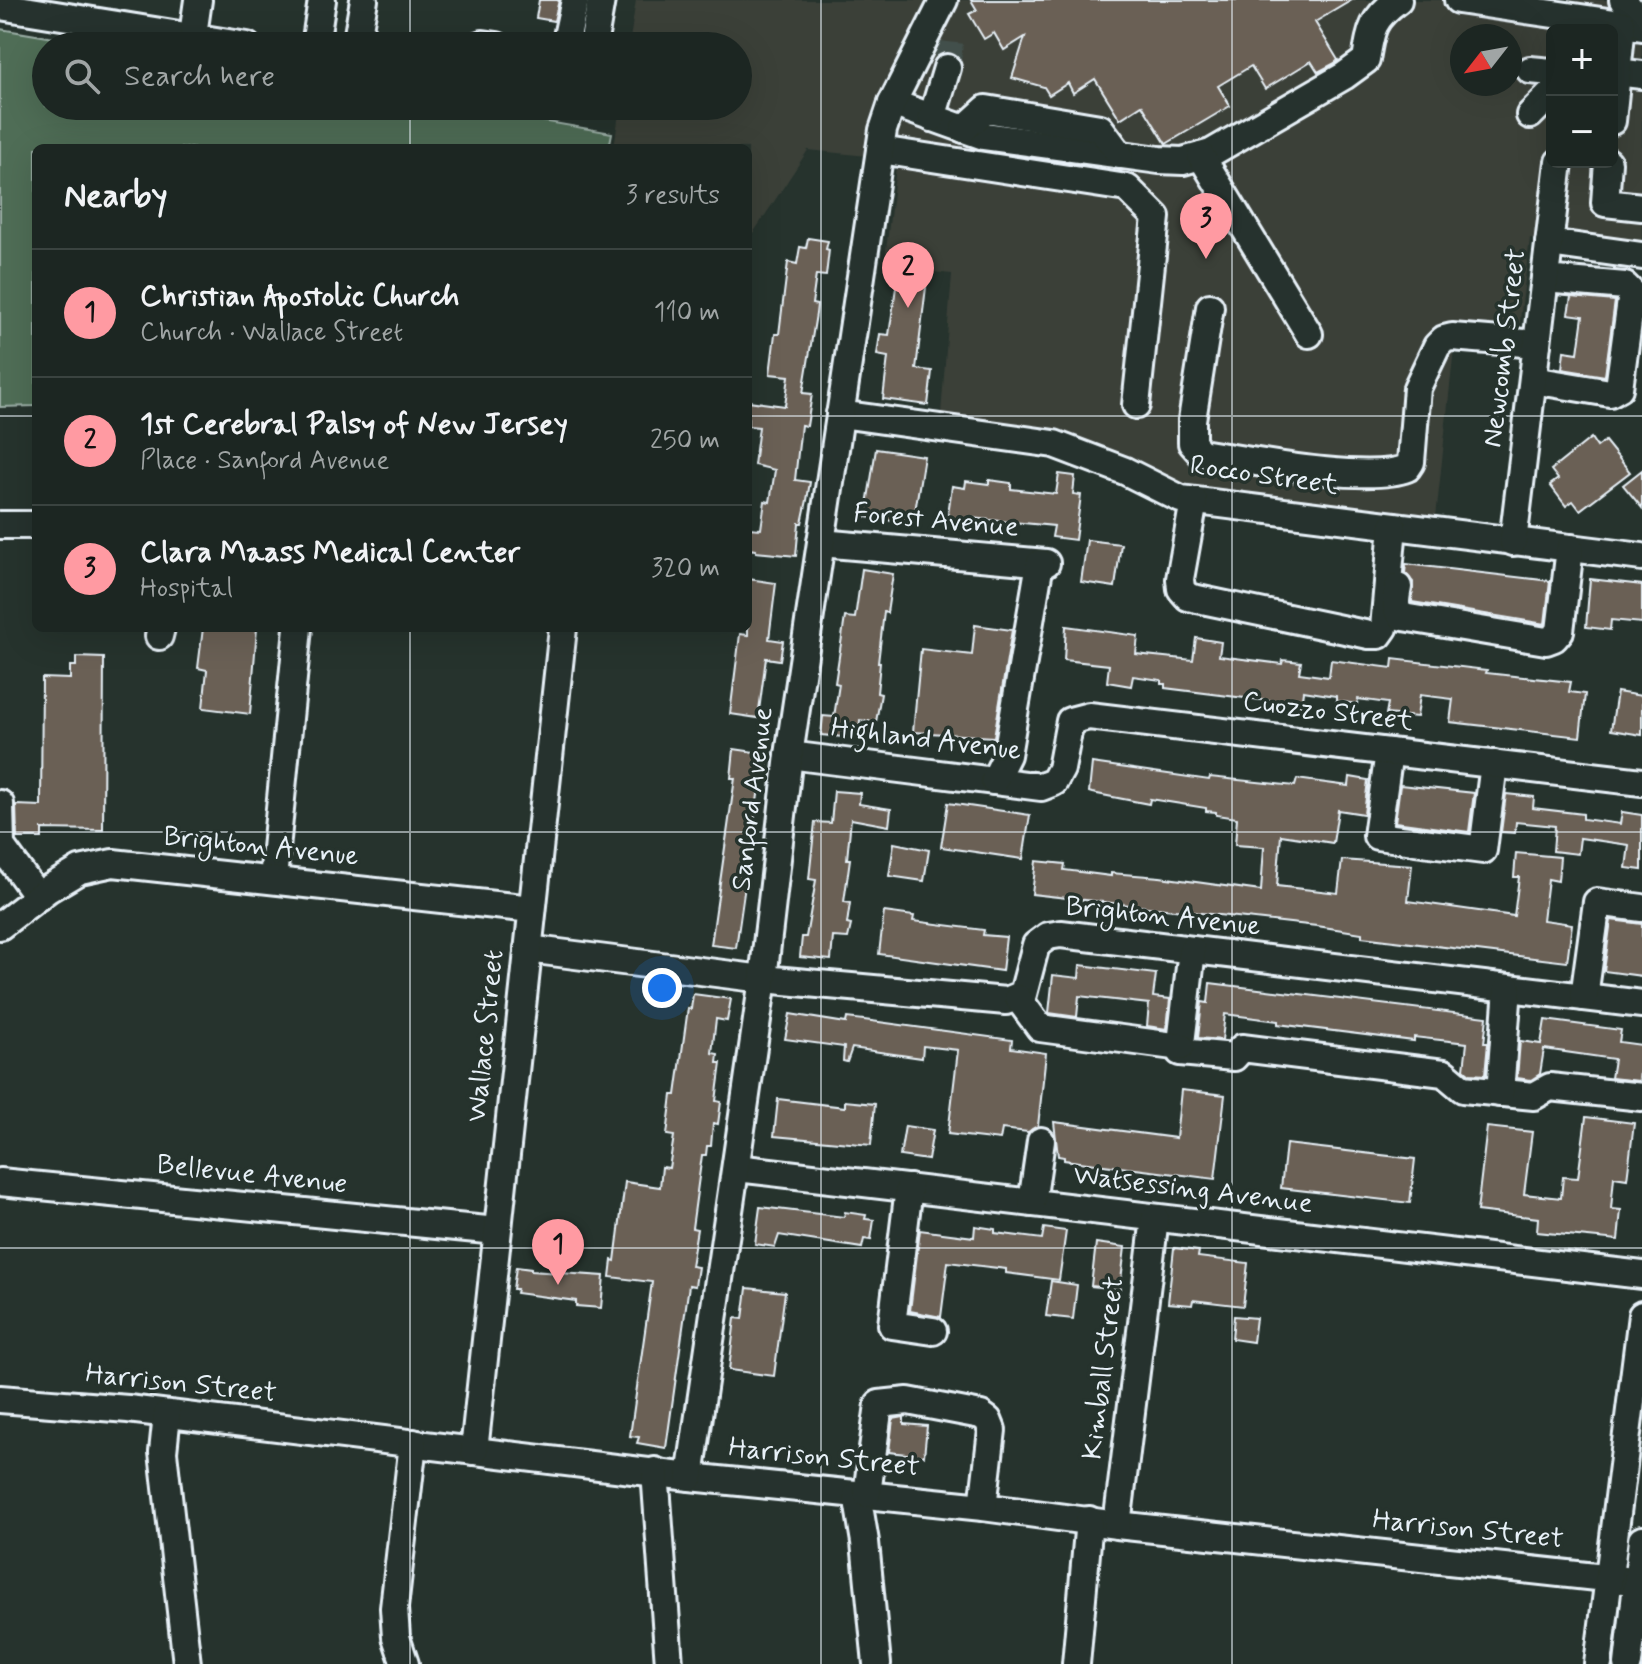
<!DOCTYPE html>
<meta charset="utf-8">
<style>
body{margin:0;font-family:Mynerve,sans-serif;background:#252e2a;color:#f1f3f6}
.controls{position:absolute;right:24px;top:24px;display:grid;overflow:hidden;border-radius:12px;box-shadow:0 8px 32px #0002}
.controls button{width:72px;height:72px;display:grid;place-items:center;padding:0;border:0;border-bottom:2px solid #3a4340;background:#1c2622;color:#f1f3f6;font:40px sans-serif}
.compass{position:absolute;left:1450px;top:24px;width:72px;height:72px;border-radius:50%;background:#1c2622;box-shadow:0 8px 32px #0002;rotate:239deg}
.you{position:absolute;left:662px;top:988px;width:28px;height:28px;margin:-20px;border:6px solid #fff;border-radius:50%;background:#1a73e8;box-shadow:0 0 0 12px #1a73e833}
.badge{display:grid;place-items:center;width:52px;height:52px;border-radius:50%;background:#ff9aa2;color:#111;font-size:26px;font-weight:700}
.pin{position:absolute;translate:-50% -66px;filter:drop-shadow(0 2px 4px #0008)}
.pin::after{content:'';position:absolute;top:42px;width:28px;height:24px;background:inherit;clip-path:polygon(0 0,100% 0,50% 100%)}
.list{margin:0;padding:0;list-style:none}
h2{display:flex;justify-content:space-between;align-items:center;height:104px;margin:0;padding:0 32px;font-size:34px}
h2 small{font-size:26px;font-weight:400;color:#a0a5a5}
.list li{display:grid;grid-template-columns:52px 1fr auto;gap:24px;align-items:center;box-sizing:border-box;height:128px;padding:0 32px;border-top:2px solid #3a4340}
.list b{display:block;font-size:30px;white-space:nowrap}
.list p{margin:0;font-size:26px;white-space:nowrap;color:#a0a5a5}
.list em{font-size:26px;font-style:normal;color:#a0a5a5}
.icon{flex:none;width:44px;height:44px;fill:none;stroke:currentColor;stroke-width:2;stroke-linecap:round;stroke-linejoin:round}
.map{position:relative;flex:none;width:1642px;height:1664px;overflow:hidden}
.search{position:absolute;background:#1c2622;box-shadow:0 8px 32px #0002;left:32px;top:32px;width:720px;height:88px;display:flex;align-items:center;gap:20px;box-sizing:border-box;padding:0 28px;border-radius:44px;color:#a0a5a5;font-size:30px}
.panel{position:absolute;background:#1c2622;box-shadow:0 8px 32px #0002;left:32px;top:144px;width:720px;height:488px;border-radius:12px}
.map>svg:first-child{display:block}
.built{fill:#3b4039;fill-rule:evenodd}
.green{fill:#4f6d56;stroke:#9cafa7;stroke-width:2}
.building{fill:#6b6055;stroke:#e8f1f8;stroke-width:2}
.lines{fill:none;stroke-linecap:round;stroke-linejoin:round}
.minor-tunnel{stroke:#43504b;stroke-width:26;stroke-dasharray:26 13;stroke-linecap:butt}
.minor-casing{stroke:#e8f1f8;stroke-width:32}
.minor{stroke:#26332d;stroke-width:26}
.grid{fill:none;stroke:#e8f1f8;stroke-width:2;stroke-opacity:0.55}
.labels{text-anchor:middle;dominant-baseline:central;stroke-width:7;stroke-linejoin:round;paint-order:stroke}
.street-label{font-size:28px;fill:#e8f1f8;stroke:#26332d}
</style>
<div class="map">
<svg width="1642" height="1664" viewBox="0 0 1642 1664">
<rect width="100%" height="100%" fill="#26332d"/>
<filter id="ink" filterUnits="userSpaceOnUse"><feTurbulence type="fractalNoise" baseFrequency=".0125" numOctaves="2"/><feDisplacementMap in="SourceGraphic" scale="16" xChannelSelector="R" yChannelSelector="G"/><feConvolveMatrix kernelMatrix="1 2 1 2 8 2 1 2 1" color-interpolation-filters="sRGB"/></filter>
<g filter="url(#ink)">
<!-- built -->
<path class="built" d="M 636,0 L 1642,0 L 1642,251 L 1530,238 L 1516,353 L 1454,348 L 1436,517 L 1193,488 L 1074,438 L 941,414 L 952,274 L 884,267 L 897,159 L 808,150 L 748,241 L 748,148 L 614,148 L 620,106 L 738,106 L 738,46 L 629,46 ZM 1552,30 L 1612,30 L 1612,162 L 1552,162 ZM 1462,36 L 1510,36 L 1510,84 L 1462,84 Z"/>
<!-- green -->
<polygon class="green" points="0,29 102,46 46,46 46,106 456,106 612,133 609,148 36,148 36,406 0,407"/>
<!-- building -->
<g class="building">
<polygon points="539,0 559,0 554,21 536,18"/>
<polygon points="971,0 1352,0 1315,22 1338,60 1335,63 1318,72 1311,61 1265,89 1251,66 1218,86 1230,106 1166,144 1142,105 1120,119 1095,79 1073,93 1068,83 1049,95 1044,87 1012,78 1025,37 1004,50 994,33 984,39 969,14 977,10"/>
<polygon points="808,238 828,241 826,249 829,250 826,276 816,275 812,304 817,305 816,314 803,393 812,394 807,426 801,425 795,480 810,482 807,500 802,523 799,523 796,556 756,552 756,550 748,549 748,528 761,529 765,501 770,502 775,470 754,465 759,427 748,426 748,401 785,406 789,376 770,374 775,334 779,334 788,262 797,264 800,247 806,248"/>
<polygon points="898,274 919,277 918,286 926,287 916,369 932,371 928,405 883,399 888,357 877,355 880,334 889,335"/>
<polygon points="1571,297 1615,301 1605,376 1562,369 1564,351 1578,353 1583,316 1568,314"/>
<polygon points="1591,438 1597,447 1605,441 1630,472 1580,510 1573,501 1566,506 1550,485 1558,479 1551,470"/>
<polygon points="876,449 924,456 913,524 865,517"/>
<polygon points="1642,470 1642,508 1623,485"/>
<polygon points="1059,474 1075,476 1073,494 1081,495 1075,540 1052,537 1054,526 971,518 970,524 947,521 952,486 965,488 966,481 989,484 989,480 1011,483 1011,489 1056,494"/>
<polygon points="1087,540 1121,544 1115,587 1081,582"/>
<polygon points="1406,564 1550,581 1545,624 1412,602 1413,582 1405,573"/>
<polygon points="862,569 893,574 887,613 884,612 878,663 880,663 877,693 881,694 876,722 860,720 859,734 856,733 855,738 821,735 823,716 834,717 839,684 835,683 845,617 855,618"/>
<polygon points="748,579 776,583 769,639 783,641 780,660 766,658 758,718 730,714 740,634 748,635"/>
<polygon points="1590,579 1642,585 1642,623 1611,620 1610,630 1586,627"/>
<polygon points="975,625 1012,630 994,737 913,732 921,649 972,655"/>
<polygon points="1066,626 1138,636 1136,654 1193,660 1196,638 1221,642 1219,656 1282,664 1283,660 1301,662 1299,673 1329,677 1331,660 1392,668 1393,659 1487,670 1486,673 1571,682 1569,692 1585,694 1580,737 1450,722 1453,699 1420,695 1417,717 1386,714 1388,703 1358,699 1357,704 1336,701 1336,696 1303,691 1301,705 1165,688 1165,684 1161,684 1161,680 1133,676 1131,686 1107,682 1109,665 1064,660"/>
<polygon points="203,628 257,628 250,714 203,708 207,670 198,668"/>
<polygon points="76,657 104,658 103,830 42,829 42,838 17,838 16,805 41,806 42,678 70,679 70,666 76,666"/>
<polygon points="1617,692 1642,696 1642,735 1611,730"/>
<polygon points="734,749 768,754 766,775 761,774 736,948 711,945 735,778 731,778"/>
<polygon points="1092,763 1209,780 1210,777 1295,786 1297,779 1349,786 1350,777 1368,780 1364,814 1338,810 1333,843 1281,835 1277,886 1338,893 1342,860 1412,865 1408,901 1514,916 1519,877 1514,877 1516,853 1560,857 1558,881 1548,879 1543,920 1572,924 1567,962 1362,937 1362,933 1317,926 1032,894 1036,861 1065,864 1064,870 1111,876 1111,873 1160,877 1261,891 1264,847 1235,845 1237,818 1216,815 1216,812 1206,811 1206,808 1150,799 1149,804 1092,793 1089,792"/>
<polygon points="1400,785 1474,793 1469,832 1395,822"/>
<polygon points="834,791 860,793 859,804 891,809 889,826 851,819 847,859 850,859 844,902 850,903 847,924 851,925 848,938 833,937 831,960 800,957 802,937 806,937 816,880 809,879 815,822 831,823"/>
<polygon points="1506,794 1534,797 1533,808 1583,814 1583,819 1620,824 1622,812 1642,815 1642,870 1626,868 1629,845 1580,838 1578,854 1553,851 1555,826 1516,822 1515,833 1501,832"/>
<polygon points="948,803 1030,815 1023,859 941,847"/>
<polygon points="894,843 929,850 924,881 889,876"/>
<polygon points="884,912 914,916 913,921 984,930 983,935 1006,937 1002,971 879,954"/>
<polygon points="1611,920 1642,924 1642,976 1604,971"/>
<polygon points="1080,965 1156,974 1153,997 1170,999 1167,1029 1147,1026 1149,1004 1079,996 1077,1017 1049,1013 1053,975 1079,978"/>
<polygon points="1210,983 1487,1017 1484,1043 1488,1043 1485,1075 1470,1074 1464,1069 1467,1043 1414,1037 1414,1041 1278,1024 1278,1021 1225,1014 1222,1040 1198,1038 1202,1002 1208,1003"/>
<polygon points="693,994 731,999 727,1021 716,1019 712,1053 718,1054 717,1063 721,1063 716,1101 721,1102 718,1124 713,1123 711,1146 707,1146 706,1155 702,1155 692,1228 697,1229 691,1266 698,1267 695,1286 689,1285 666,1448 637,1443 639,1437 630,1436 652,1282 610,1277 612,1260 615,1261 625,1182 660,1187 662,1167 669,1168 674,1136 667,1135 672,1095 676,1095 688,1008 691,1009"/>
<polygon points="790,1014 846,1023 847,1018 864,1020 1012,1040 1011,1048 1046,1053 1038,1126 1028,1132 1002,1129 1000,1140 948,1134 958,1050 923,1046 922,1058 852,1048 847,1062 843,1061 844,1047 785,1039"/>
<polygon points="1545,1020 1621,1030 1619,1042 1642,1045 1639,1081 1611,1078 1614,1059 1544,1049 1540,1074 1531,1080 1517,1078 1520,1041 1541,1044"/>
<polygon points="1181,1090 1225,1095 1215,1179 1064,1160 1064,1157 1058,1156 1054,1122 1176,1138"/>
<polygon points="778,1099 845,1107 845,1101 875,1104 871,1145 774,1136"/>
<polygon points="1586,1117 1634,1123 1627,1179 1614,1177 1611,1209 1621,1210 1618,1240 1537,1232 1538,1218 1477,1211 1487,1127 1532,1132 1524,1194 1561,1198 1563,1177 1578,1178"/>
<polygon points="905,1126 933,1130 928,1160 900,1156"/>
<polygon points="1286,1144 1415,1159 1410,1203 1281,1188"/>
<polygon points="760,1207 844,1217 845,1212 866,1215 865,1219 874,1220 871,1240 864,1239 862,1248 779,1235 775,1247 755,1244"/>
<polygon points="975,1226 995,1229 995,1233 1042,1239 1044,1228 1066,1231 1059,1280 1006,1273 1006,1269 948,1262 941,1317 910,1311 920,1230 974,1237"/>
<polygon points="1096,1243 1125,1247 1120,1289 1091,1286"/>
<polygon points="1174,1248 1199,1251 1198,1257 1248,1263 1243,1306 1193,1300 1192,1305 1168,1303"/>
<polygon points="516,1267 531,1269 531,1271 604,1276 601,1308 576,1306 576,1301 516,1293 517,1289 513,1289"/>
<polygon points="1051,1281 1077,1285 1073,1319 1046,1316"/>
<polygon points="747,1288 785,1292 774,1376 729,1370 735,1318 743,1319"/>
<polygon points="1234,1316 1256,1318 1253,1342 1232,1339"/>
<polygon points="904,1417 904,1424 927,1426 924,1456 889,1452 893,1419"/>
</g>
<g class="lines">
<!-- minor-tunnel -->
<polyline class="minor-tunnel" points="947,68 951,34"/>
<defs>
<g id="minor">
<polyline points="1458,0 1642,27"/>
<polyline points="1623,0 1642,24"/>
<polyline points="0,6 247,46"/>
<polyline points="193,35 198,0"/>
<polyline points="315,46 322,0"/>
<polyline points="356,46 364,0"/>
<polyline points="478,46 483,44 497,46"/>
<polyline points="565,46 575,0"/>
<polyline points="593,46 601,0"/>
<polyline points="1530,70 1552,72"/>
<polyline points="1616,72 1642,75"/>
<path d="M 892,103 L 984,136 L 1159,160 L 1183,161 L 1211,153 L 1344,76 L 1366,60 C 1371,29 1372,19 1398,0"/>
<polyline points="1530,115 1552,93"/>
<polyline points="932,118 947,68"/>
<polyline points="1612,121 1622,24"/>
<polyline points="964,129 986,109 1100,128 1120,155"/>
<polyline points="880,150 1127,188 1156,217 1136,405"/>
<polyline points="1201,156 1309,334"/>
<polyline points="1608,162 1605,203 1642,207"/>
<polyline points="1549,243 1642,256"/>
<path d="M 1210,307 L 1192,420 L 1192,443 L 1201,453 C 1248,460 1367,484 1407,468 L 1411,462 L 1417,388 L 1437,346 L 1444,339 L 1452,337 L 1537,344"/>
<polyline points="1533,380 1610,393 1619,388 1632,293 1625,286 1545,279"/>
<polyline points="840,414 1054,444 1125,471 1181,499 1642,557"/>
<polyline points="1194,501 1180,579 1181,589 1188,597 1369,635 1379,635 1384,628 1393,526"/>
<polyline points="0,525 36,525"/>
<polyline points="1513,542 1559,162"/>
<polyline points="821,543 1046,563"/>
<path d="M 1398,587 C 1396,599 1393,609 1403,617 L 1546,641 L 1554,638 L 1560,631 L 1570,548"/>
<polyline points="159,636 161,628"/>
<polyline points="1389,752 1377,836 1483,850 1494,764"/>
<polyline points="789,755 1041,787 1054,782 1061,769 1070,721 1089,716 1642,782"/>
<polyline points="994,781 1007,755 1040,563"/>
<polyline points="0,804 1,846 38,897"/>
<polyline points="273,879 298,628"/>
<polyline points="0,926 48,889 80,870 113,863 532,909"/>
<polyline points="528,949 763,979 1006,1001 1023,994 1036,945 1048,936 1061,934 1642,1004"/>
<polyline points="1192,950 1180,1052 1234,1057 1242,1048 1444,1073 1463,1089 1534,1096 1550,1087 1642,1097"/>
<polyline points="1584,997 1597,902 1642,908"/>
<polyline points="1018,998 1040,1028 1181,1047"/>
<polyline points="1500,1093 1508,988"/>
<polyline points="737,1168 1642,1275"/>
<polyline points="0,1182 497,1231"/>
<polyline points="909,1188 892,1325 933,1331"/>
<polyline points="1032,1203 1041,1141"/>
<polyline points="0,1399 128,1409 690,1477 983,1507 1117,1525 1642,1582"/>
<polyline points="167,1414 163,1452 187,1664"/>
<polyline points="474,1451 563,628"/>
<polyline points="655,1471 669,1664"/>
<polyline points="690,1477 763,979 789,755 883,130 892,103 944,0"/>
<polyline points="857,1494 865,1542 877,1664"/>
<polyline points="867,1494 879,1404 908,1401 981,1415 988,1420 992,1430 983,1507"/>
<polyline points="1117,1525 1155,1218"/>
<polyline points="405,1664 396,1637 394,1608 413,1443"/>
<polyline points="1076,1664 1089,1520"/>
<polyline points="1598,1664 1642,1315"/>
<polyline points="1628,1664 1642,1540"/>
</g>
</defs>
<!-- minor casing -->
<use href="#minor" class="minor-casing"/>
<!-- minor -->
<use href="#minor" class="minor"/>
</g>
</g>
<!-- grid -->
<path class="grid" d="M 410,0 L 410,46M 821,0 L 821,1664M 1232,0 L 1232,1664M 410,106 L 410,148M 0,416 L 36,416M 748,416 L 1642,416M 410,628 L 410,1664M 0,832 L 1642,832M 0,1248 L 1642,1248"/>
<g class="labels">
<!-- street labels -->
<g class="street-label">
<text transform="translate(1505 348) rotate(-83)">Newcomb Street</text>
<text transform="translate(1264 476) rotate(8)">Rocco Street</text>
<text transform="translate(936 521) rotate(5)">Forest Avenue</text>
<text transform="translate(1328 712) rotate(7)">Cuozzo Street</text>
<text transform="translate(926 740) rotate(7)">Highland Avenue</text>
<text transform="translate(753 799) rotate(-83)">Sanford Avenue</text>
<text transform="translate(261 847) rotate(6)">Brighton Avenue</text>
<text transform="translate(1163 917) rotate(6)">Brighton Avenue</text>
<text transform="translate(486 1036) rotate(-84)">Wallace Street</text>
<text transform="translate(252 1175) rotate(6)">Bellevue Avenue</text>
<text transform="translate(1193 1190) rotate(7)">Watsessing Avenue</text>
<text transform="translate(1104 1368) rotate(-83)">Kimball Street</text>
<text transform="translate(181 1384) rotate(6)">Harrison Street</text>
<text transform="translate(824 1458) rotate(6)">Harrison Street</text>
<text transform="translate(1468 1530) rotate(6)">Harrison Street</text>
</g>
</g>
</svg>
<div class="controls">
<button>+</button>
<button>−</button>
</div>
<svg class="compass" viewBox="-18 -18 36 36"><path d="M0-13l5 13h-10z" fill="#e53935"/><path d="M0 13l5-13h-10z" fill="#a0a5a5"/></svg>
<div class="you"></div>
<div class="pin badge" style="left:558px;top:1285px">1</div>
<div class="pin badge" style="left:908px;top:308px">2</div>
<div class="pin badge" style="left:1206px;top:259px">3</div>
<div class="search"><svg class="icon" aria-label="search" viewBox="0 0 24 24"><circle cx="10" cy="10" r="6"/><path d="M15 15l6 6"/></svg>Search here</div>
<section class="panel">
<h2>Nearby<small>3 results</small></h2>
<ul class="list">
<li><span class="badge">1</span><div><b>Christian Apostolic Church</b><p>Church · Wallace Street</p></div><em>110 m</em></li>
<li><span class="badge">2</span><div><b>1st Cerebral Palsy of New Jersey</b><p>Place · Sanford Avenue</p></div><em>250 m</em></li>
<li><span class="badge">3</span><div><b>Clara Maass Medical Center</b><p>Hospital</p></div><em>320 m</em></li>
</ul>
</section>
</div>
